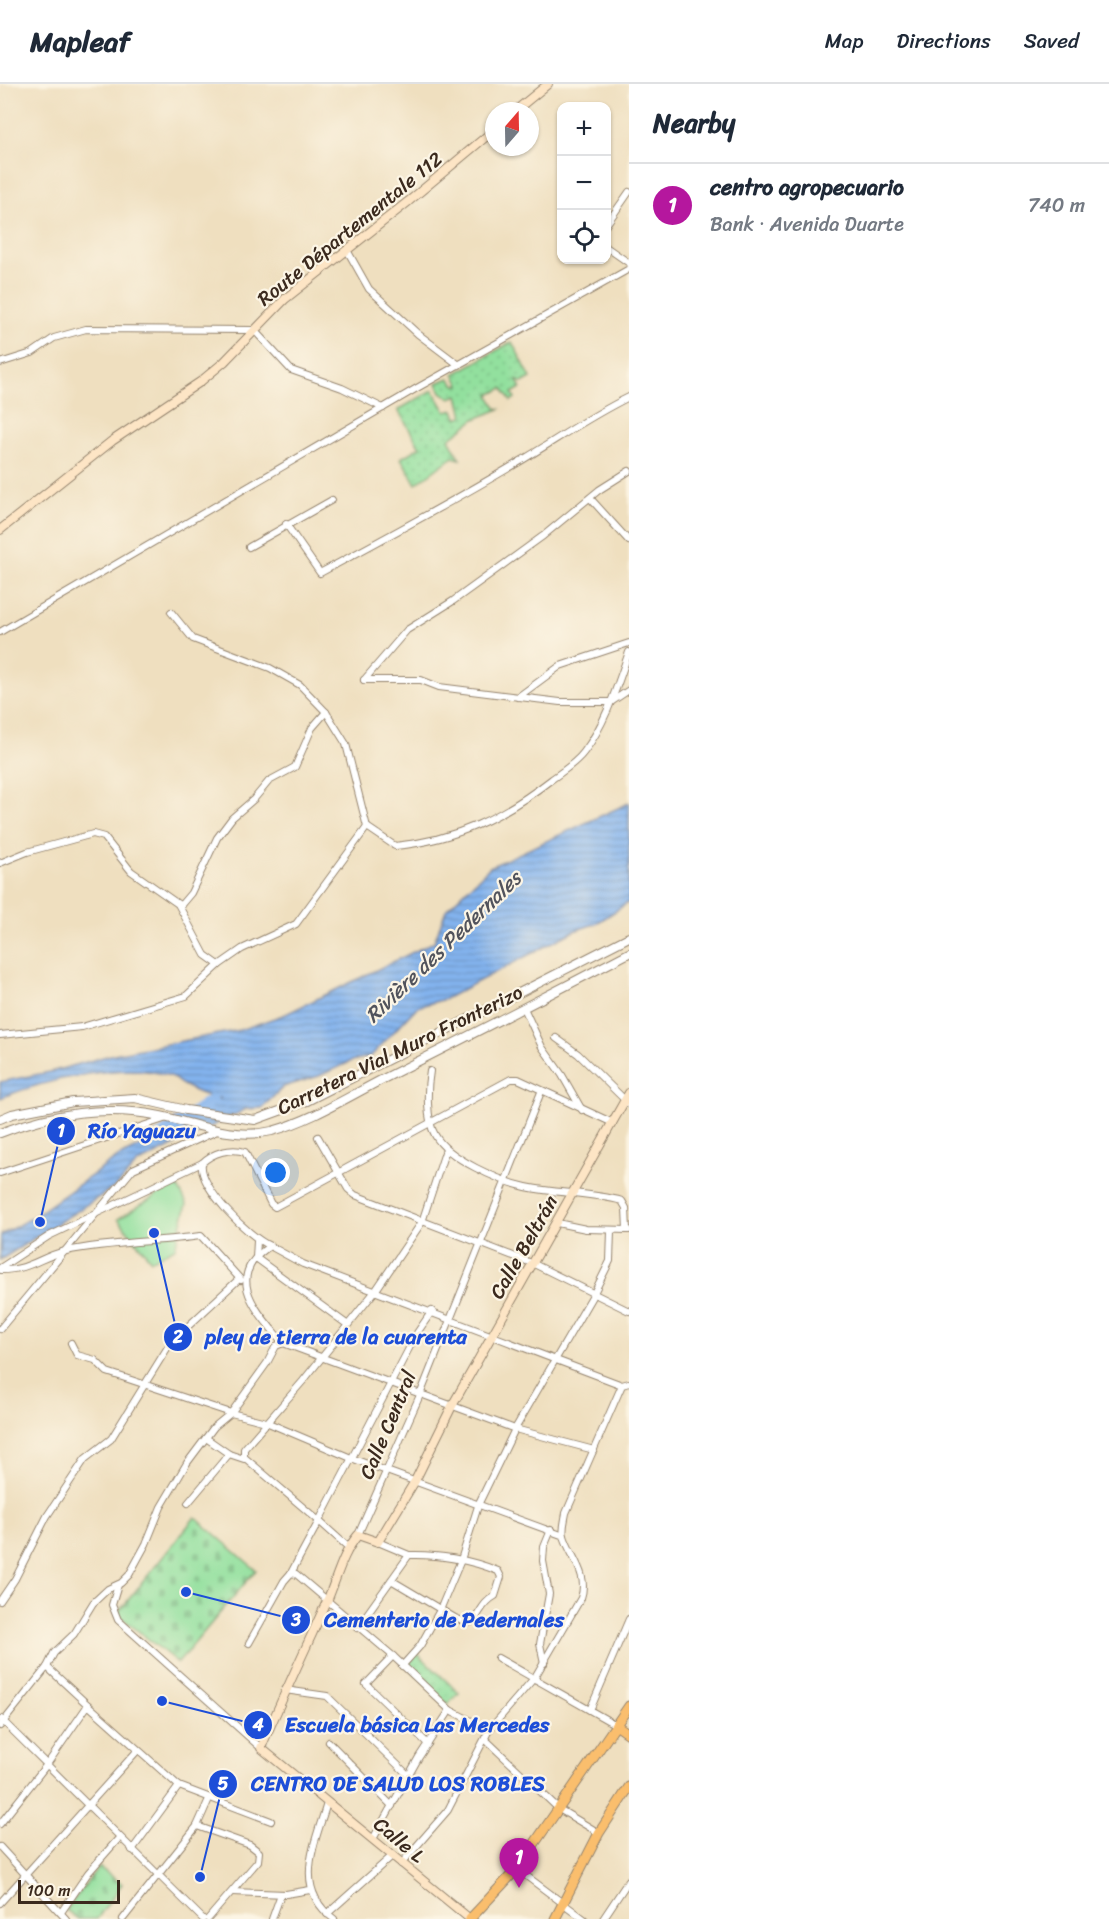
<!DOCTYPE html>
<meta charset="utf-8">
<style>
body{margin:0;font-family:Sriracha,sans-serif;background:#f6f6f7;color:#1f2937}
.controls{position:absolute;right:18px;top:18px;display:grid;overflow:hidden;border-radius:12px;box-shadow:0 2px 4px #0004}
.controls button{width:54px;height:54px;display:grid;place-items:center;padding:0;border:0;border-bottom:2px solid #e0e1e3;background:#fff;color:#1f2937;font:30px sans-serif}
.compass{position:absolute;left:485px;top:18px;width:54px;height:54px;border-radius:50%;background:#fff;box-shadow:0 2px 4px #0004;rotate:20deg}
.scale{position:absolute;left:18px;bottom:15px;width:102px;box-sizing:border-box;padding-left:6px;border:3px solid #3b2a1e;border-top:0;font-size:16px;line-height:21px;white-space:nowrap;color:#3b2a1e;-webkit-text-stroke:4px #fcf5e5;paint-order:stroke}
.you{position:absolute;left:276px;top:1089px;width:21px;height:21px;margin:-15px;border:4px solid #fff;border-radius:50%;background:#1a73e8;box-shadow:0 0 0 9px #1a73e833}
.badge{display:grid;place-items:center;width:39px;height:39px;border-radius:50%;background:#b5179e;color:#fff;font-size:20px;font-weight:700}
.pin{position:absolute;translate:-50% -50px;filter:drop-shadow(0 2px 3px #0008)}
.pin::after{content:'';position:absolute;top:32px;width:21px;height:18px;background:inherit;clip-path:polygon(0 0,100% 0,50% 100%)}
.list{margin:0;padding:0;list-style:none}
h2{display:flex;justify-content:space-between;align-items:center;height:78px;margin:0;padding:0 24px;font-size:26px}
h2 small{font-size:20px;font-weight:400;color:#747a83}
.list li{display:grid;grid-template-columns:39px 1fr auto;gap:18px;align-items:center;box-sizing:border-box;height:84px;padding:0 24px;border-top:2px solid #e0e1e3}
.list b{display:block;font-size:22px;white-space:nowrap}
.list p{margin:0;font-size:20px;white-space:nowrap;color:#747a83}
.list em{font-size:20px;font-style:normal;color:#747a83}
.icon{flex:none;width:33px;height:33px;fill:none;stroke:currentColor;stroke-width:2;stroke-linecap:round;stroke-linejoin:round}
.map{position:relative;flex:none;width:629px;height:1835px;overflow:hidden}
header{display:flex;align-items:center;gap:36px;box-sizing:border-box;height:84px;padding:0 30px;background:#fff;border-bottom:2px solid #e0e1e3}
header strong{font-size:28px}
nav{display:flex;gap:33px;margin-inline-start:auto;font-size:21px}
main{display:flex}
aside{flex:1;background:#fff}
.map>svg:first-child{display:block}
.green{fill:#92e09e;stroke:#66855e;stroke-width:1.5}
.cemetery{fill:url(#cemetery-stones);stroke:#66855e;stroke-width:1.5}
.park{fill:url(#park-dots);stroke:#66855e;stroke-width:1.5}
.water{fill:url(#water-rules);stroke:#5f6e86;stroke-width:1.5}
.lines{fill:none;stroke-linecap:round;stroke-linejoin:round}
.river{stroke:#83b3ee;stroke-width:12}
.minor-casing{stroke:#95846e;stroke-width:8}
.tertiary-casing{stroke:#95846e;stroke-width:10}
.secondary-casing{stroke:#95846e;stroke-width:10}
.primary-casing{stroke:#95846e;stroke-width:11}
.minor{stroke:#fff;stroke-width:6}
.tertiary{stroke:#fff;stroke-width:8}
.secondary{stroke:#fde5c5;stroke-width:8}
.primary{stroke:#fabe6d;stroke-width:9}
.labels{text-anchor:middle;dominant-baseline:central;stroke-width:4.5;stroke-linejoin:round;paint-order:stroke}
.street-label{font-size:20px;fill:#3b2a1e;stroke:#fcf5e5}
.water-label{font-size:21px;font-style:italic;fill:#51535c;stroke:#fcf5e5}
.leader{fill:none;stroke:#1d4ed8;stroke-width:2}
.callout-dot{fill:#1d4ed8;stroke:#fcf5e5;stroke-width:2}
.mark-label{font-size:18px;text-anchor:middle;font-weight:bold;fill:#fff}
.callout-label{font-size:21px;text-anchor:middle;font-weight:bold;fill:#1d4ed8;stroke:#fcf5e5;stroke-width:4.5;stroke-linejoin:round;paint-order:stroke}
</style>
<header>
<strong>Mapleaf</strong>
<nav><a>Map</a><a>Directions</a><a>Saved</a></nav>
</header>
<main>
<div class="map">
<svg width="629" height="1835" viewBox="0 0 629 1835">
<defs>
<pattern id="cemetery-stones" width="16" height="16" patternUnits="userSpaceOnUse" patternTransform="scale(1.5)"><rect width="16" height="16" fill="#92e09e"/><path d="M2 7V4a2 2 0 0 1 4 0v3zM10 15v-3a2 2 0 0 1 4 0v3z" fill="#7fc088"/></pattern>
<pattern id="park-dots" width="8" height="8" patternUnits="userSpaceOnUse" patternTransform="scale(1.5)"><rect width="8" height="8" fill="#92e09e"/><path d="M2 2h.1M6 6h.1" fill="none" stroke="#7fc088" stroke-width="1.8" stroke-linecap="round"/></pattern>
<pattern id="water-rules" width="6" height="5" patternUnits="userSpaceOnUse" patternTransform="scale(1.5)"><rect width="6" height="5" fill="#83b3ee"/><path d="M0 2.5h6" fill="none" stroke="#6c92c0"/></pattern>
</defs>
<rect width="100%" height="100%" fill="#fcf5e5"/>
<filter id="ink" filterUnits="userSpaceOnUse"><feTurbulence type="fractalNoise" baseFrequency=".0167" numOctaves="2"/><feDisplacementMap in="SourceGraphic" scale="12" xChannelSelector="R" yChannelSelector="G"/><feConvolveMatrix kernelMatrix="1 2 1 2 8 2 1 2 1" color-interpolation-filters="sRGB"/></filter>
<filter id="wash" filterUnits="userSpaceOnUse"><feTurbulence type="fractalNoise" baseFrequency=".008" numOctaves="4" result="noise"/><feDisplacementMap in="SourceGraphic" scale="24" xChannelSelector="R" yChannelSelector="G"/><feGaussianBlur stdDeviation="1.35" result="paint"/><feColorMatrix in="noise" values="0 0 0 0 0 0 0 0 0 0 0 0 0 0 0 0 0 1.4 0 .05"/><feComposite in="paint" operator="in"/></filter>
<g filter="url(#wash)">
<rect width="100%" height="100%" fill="#efdfbf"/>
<!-- green -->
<polygon class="green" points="176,1099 187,1120 175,1164 151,1176 118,1135"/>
<!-- cemetery -->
<g class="cemetery">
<polygon points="195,1433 256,1486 178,1579 117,1530"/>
<polygon points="99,1783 122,1800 97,1835 78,1835 66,1826"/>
</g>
<!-- park -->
<g class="park">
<polygon points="512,258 531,294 522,299 516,295 521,304 512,309 515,314 511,317 503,304 489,311 496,324 500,325 475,335 449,355 460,375 453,373 416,400 401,374 420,363 398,326 433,306 446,328 454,326 457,334 463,332 458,311 450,314 441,308 437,299 449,294 455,301 460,301 454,290"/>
<polygon points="417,1569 459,1609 448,1620 407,1581"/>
</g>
<!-- water -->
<path class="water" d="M 629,719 L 629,818 L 597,839 L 574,847 L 445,915 L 417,923 L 371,972 L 352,977 L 319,992 L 283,1003 L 262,1024 L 246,1025 L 137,1080 L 118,1101 L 0,1176 L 1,1151 L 36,1131 L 118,1073 L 166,1050 L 221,1014 C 211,1015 192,1006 183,1001 C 177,998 173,992 167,991 C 122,977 44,997 0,1014 L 0,998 L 54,987 L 114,970 L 240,946 L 286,930 L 434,858 L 446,826 L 490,783 Z"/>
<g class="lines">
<!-- river -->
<polyline class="river" points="147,1062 212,1016"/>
</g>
</g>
<g filter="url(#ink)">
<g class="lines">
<defs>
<g id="minor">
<polyline points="606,141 629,108"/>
<polyline points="606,163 629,179"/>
<polyline points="347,166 369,205 418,250 459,281"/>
<polyline points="0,279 32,269 54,254 86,245 254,246 291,286 342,304 383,324"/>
<polyline points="590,414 629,457"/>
<path d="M 286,440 L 320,489 C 387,453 454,417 519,378 C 556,356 590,332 629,313"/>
<polyline points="249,463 332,416"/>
<path d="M 171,528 L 193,555 L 270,584 L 300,601 L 326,628 L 346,660 L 367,743 L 395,762 C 457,756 503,733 552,695 C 563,687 576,679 584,668 C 606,639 617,602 629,568"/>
<polyline points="0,548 417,304 629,185"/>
<polyline points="364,596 407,546 453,517 543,452 599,406 629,387"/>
<polyline points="364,596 421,596 439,603 560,618 611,618 629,606"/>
<polyline points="518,613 560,582 629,559"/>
<polyline points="0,779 27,768 93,750 104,753 131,787 178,820 205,871 219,881"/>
<polyline points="180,822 191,809 217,754 232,734 254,715 269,697 295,683 312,644 326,628"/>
<polyline points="524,924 542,963 562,991 582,1026"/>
<polyline points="0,951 82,943 186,912 219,881 242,865 296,840 367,743"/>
<polyline points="556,954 578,970 629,1020"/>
<path d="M 430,987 C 427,1004 426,1036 435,1051 C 448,1075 500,1097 526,1103 C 557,1110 591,1108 622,1117 L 626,1124 L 627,1146"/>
<polyline points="318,1053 348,1105 355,1111 534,1180 629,1227"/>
<polyline points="0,1089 167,1034"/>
<polyline points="557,1139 586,1145 629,1146"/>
<polyline points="257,1157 256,1174 348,1241"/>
<path d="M 270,1162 C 249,1153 198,1103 202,1079 C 212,1069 231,1063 245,1068 L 271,1120 L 275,1123 L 511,995 L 518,995 L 613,1039"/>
<polyline points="0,1184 49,1152 202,1079"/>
<path d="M 0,1186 C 32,1186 39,1173 66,1167 C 111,1158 156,1158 201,1152 L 241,1196"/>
<polyline points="0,1245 133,1085 219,1046"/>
<polyline points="71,1259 77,1271 95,1276 107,1288 231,1329 266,1338 351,1374 564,1452"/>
<polyline points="206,1354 229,1370 244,1375"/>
<path d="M 594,1366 L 515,1345 L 283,1259 C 259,1229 221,1193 270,1162 L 303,1180 L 622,1301"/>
<polyline points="188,1419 229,1370"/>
<polyline points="358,1451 420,1311 541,1008"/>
<polyline points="378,1458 409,1471"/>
<polyline points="348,1463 319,1437 417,1249 432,1227"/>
<polyline points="291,1489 319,1437 244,1373 244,1365 303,1297 376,1206 422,1138 446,1065"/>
<polyline points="118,1501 112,1521 118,1536 261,1664"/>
<polyline points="0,1517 15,1495 47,1432 85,1375 111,1355 171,1258 239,1195"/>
<path d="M 357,1544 L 409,1471 C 438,1470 471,1476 498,1487 L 501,1493 L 495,1512 C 479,1520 479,1537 468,1539 L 455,1534 L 391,1496"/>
<polyline points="249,1559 284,1497 291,1489 296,1490 393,1572 450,1626 489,1646"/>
<polyline points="393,1572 366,1600 428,1660"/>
<polyline points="498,1574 616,1641"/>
<polyline points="544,1579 540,1560 549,1510 543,1477 544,1463 551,1446"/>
<polyline points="402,1582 420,1562 440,1526 461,1476 479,1419 515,1345 594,1209 610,1177 611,1147"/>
<polyline points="285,1606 327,1612 409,1692"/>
<polyline points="88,1621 179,1702 132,1766"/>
<polyline points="590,1626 629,1535"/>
<polyline points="1,1635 203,1835"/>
<polyline points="0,1642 47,1583 54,1569 74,1550 93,1519 108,1505 121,1499 129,1491 146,1460 161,1423 187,1379 214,1343 231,1329 267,1279 276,1262 283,1259"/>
<polyline points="486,1656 559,1725 599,1749"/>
<polyline points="329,1658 392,1722"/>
<polyline points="179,1702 271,1737"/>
<path d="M 327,1719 C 315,1760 292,1804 334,1835"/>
<polyline points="0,1740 48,1679 88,1621 47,1583"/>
<polyline points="197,1742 209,1715"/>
<polyline points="373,1755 419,1673 450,1626"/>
<polyline points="0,1763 66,1835"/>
<path d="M 401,1780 L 448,1726 L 489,1646 L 535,1593 L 581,1514 C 589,1490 571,1474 564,1452 C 562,1445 565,1436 566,1429 L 622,1301 L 629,1299"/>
<polyline points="517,1785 584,1835"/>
<polyline points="233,1808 286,1810 310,1806"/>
<polyline points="0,1819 137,1667"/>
<polyline points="62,1827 88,1789 119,1754"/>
<polyline points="327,1830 392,1772"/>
<polyline points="123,1835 197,1742 250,1761 259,1768 258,1777 208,1835"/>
<polyline points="272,1835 281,1810"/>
<polyline points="603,1835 629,1796"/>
</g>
<g id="tertiary">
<polyline points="0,1035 12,1030 73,1018 135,1014 186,1026 255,1036 307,1017 629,853"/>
<path d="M 0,1049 C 51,1029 107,1021 160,1032 C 196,1040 234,1056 272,1047 C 310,1037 348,1013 383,995 C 465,954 547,912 629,869"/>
</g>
<g id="secondary">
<polyline points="515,27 548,0"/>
<polyline points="0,446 112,357 200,298 224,278 285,215 409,117 494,46"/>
<path d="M 470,1835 L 261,1664 C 282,1614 305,1566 327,1517 C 337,1494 342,1470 358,1451 L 378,1458 L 415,1397 L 452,1322 L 629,1009"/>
</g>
<g id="primary">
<polyline points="616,1641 629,1650"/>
<polyline points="470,1835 517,1785 629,1622"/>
<polyline points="555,1835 599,1749 629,1703"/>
</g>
</defs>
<!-- minor casing -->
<use href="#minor" class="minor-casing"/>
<!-- tertiary casing -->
<use href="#tertiary" class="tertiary-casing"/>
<!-- secondary casing -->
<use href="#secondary" class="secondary-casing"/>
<!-- primary casing -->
<use href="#primary" class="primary-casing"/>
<!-- minor -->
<use href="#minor" class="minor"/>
<!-- tertiary -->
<use href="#tertiary" class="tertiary"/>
<!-- secondary -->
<use href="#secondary" class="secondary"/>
<!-- primary -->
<use href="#primary" class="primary"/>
</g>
</g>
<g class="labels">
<!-- street labels -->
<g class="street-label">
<text transform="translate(350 145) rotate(-39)">Route Départementale 112</text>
<text transform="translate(400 966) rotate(-26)">Carretera Vial Muro Fronterizo</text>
<text transform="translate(524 1163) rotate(-60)">Calle Beltrán</text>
<text transform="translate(388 1341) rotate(-67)">Calle Central</text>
<text transform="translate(399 1756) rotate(40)">Calle L</text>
</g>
<!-- water labels -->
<g class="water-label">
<text transform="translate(443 863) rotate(-44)">Rivière des Pedernales</text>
</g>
</g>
<!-- callouts -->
<path class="leader" d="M40 1138L61 1047M154 1149L178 1253M186 1508L296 1536M162 1617L258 1641M200 1793L223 1700"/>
<g class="callout-dot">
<circle cx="40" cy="1138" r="6"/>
<circle cx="154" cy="1149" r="6"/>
<circle cx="186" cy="1508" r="6"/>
<circle cx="162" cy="1617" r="6"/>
<circle cx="200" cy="1793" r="6"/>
<circle cx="61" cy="1047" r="15"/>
<circle cx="178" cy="1253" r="15"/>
<circle cx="296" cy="1536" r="15"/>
<circle cx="258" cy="1641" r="15"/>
<circle cx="223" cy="1700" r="15"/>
</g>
<g class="mark-label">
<text x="61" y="1053">1</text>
<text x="178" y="1259">2</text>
<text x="296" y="1542">3</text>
<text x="258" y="1647">4</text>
<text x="223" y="1706">5</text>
</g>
<g class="callout-label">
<text x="142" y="1054">Río Yaguazu</text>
<text x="336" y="1260">pley de tierra de la cuarenta</text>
<text x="444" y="1543">Cementerio de Pedernales</text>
<text x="417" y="1648">Escuela básica Las Mercedes</text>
<text x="398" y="1707">CENTRO DE SALUD LOS ROBLES</text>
</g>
</svg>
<div class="controls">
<button>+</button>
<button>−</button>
<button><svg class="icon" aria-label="locate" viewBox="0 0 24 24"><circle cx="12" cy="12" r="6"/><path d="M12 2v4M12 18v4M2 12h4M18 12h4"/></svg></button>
</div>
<svg class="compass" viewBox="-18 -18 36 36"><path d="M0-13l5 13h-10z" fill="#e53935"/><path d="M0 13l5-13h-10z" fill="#747a83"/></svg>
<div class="scale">100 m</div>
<div class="you"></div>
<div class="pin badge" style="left:519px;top:1804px">1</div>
</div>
<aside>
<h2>Nearby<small></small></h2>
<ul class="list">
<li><span class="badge">1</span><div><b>centro agropecuario</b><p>Bank · Avenida Duarte</p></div><em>740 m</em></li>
</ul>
</aside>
</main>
